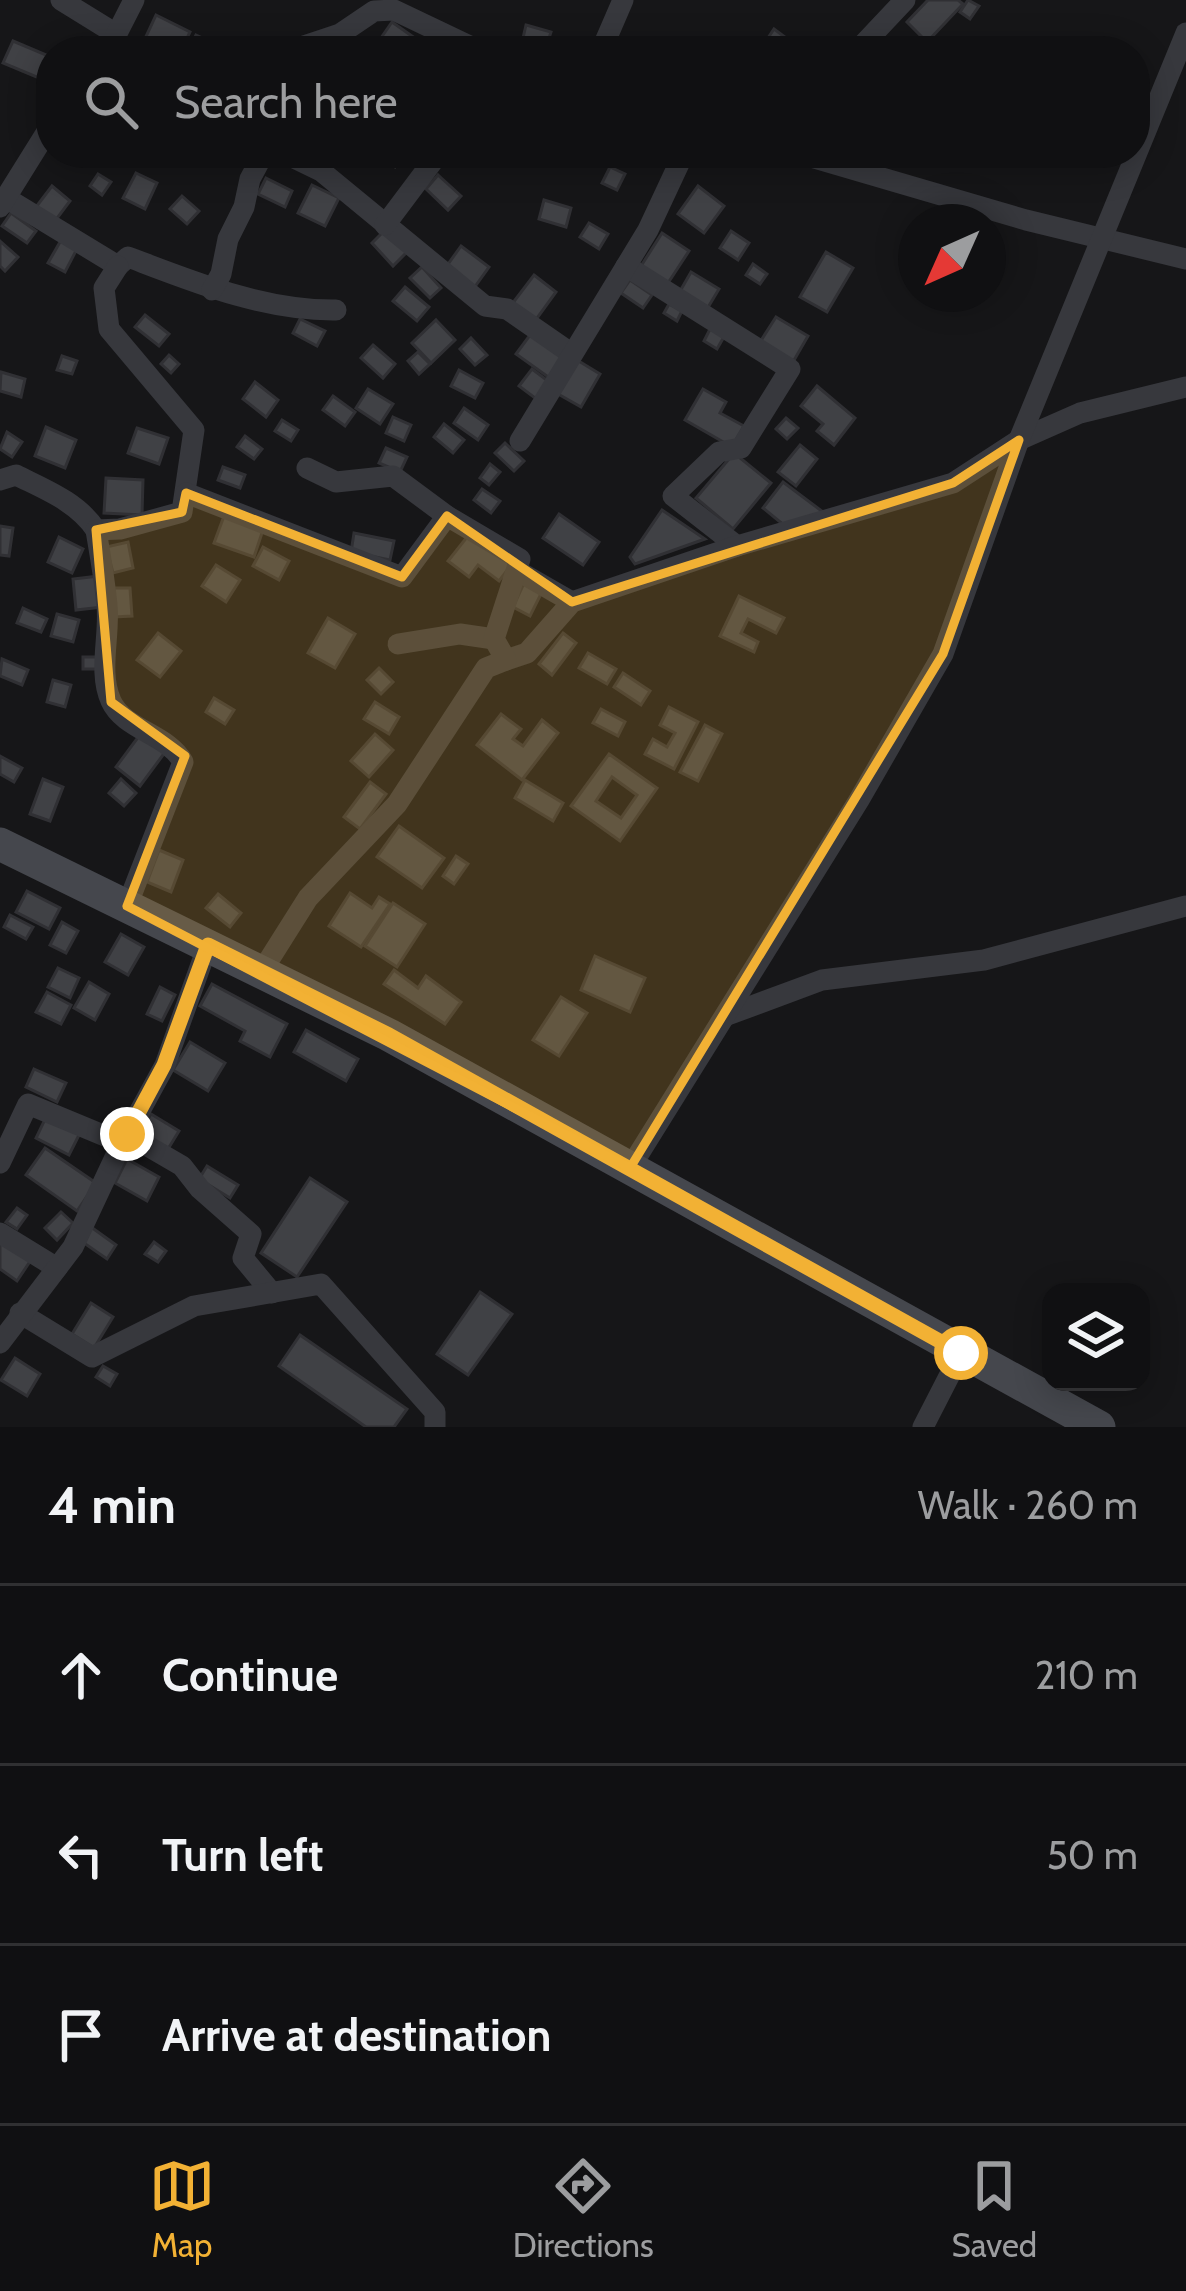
<!DOCTYPE html>
<meta charset="utf-8">
<style>
body{margin:0;font-family:Cabin,sans-serif;background:#19191b;color:#f1f3f6}
.controls{position:absolute;right:36px;bottom:36px;display:grid;overflow:hidden;border-radius:24px;box-shadow:0 6px 30px #0003}
.controls button{width:108px;height:108px;display:grid;place-items:center;padding:0;border:0;border-bottom:3px solid #303032;background:#101012;color:#f1f3f6;font:60px sans-serif}
.compass{position:absolute;left:898px;top:204px;width:108px;height:108px;border-radius:50%;background:#101012;box-shadow:0 6px 30px #0003;rotate:225deg}
.stop{position:absolute;width:36px;height:36px;margin:-27px;border:9px solid #f2b134;border-radius:50%;background:#fff}
.stop.end{background:#f2b134;border-color:#fff;box-shadow:0 3px 12px #0008}
.list{margin:0;padding:0;list-style:none}
h2{display:flex;justify-content:space-between;align-items:center;height:156px;margin:0;padding:0 48px;font-size:51px}
h2 small{font-size:39px;font-weight:400;color:#9c9d9f}
.list li{display:grid;grid-template-columns:78px 1fr auto;gap:36px;align-items:center;box-sizing:border-box;height:180px;padding:0 48px;border-top:3px solid #303032}
.list b{display:block;font-size:45px;white-space:nowrap}
.list em{font-size:39px;font-style:normal;color:#9c9d9f}
.icon{flex:none;width:66px;height:66px;fill:none;stroke:currentColor;stroke-width:2;stroke-linecap:round;stroke-linejoin:round}
.map{position:relative;flex:none;width:1186px;height:1427px;overflow:hidden}
.search{position:absolute;background:#101012;box-shadow:0 6px 30px #0003;left:36px;right:36px;top:36px;height:132px;display:flex;align-items:center;gap:30px;box-sizing:border-box;padding:0 42px;border-radius:48px;color:#9c9d9f;font-size:45px}
.sheet{height:696px;background:#101012}
nav{display:flex;justify-content:space-around;align-items:center;box-sizing:border-box;height:168px;border-top:3px solid #303032;background:#101012;font-size:33px;color:#9c9d9f}
nav a{display:grid;justify-items:center;gap:6px}
nav .on{color:#f2b134}
.map>svg:first-child{display:block}
.building{fill:#404145;stroke:#303034;stroke-width:3;fill-rule:evenodd}
.lines{fill:none;stroke-linecap:round;stroke-linejoin:round}
.street{stroke:#37383d;stroke-width:21}
.secondary{stroke:#45474d;stroke-width:33}
.route{stroke:#f2b134;stroke-width:15}
.marked{fill:#f2b134;fill-opacity:0.2;stroke:#f2b134;stroke-width:9;stroke-linejoin:round}
</style>
<div class="map">
<svg width="1186" height="1427" viewBox="0 0 1186 1427">
<rect width="100%" height="100%" fill="#161618"/>
<!-- building -->
<g class="building">
<polygon points="928,0 958,0 963,4 927,42 907,22"/>
<polygon points="968,0 979,6 970,19 960,12"/>
<polygon points="156,15 190,32 181,51 155,51 142,45"/>
<polygon points="392,22 416,39 408,51 372,51"/>
<polygon points="526,25 551,32 545,51 520,51"/>
<polygon points="774,29 797,46 793,51 760,50"/>
<polygon points="196,35 222,47 220,51 188,51"/>
<polygon points="13,41 51,57 51,83 3,63"/>
<polygon points="379,153 404,153 395,167 377,156"/>
<polygon points="543,153 564,153 560,166 541,159"/>
<polygon points="610,167 625,174 617,190 602,183"/>
<polygon points="136,173 157,183 145,209 123,198"/>
<polygon points="98,174 111,182 102,195 90,186"/>
<polygon points="438,175 461,196 448,210 426,189"/>
<polygon points="266,178 292,191 285,207 258,194"/>
<polygon points="312,185 339,198 325,226 298,213"/>
<polygon points="52,186 70,201 55,221 36,207"/>
<polygon points="698,186 724,206 704,233 678,214"/>
<polygon points="182,196 199,211 187,224 170,209"/>
<polygon points="544,200 571,208 566,227 539,219"/>
<polygon points="11,213 36,231 27,243 2,226"/>
<polygon points="589,223 608,234 599,249 580,237"/>
<polygon points="385,230 407,252 393,266 372,243"/>
<polygon points="731,231 749,243 738,260 720,248"/>
<polygon points="662,233 689,251 668,283 641,266"/>
<polygon points="64,235 80,243 65,272 48,263"/>
<polygon points="0,241 18,257 5,271 0,266"/>
<polygon points="461,246 489,267 474,288 446,267"/>
<polygon points="826,252 853,268 827,312 800,297"/>
<polygon points="753,264 767,274 760,284 746,275"/>
<polygon points="422,267 441,288 430,298 410,278"/>
<polygon points="691,272 719,289 707,309 679,293"/>
<polygon points="534,275 556,292 535,321 512,304"/>
<polygon points="630,280 652,295 643,308 621,293"/>
<polygon points="405,287 429,307 417,321 393,301"/>
<polygon points="669,304 682,311 677,321 664,313"/>
<polygon points="145,315 169,334 159,346 135,327"/>
<polygon points="776,317 808,336 793,362 760,342"/>
<polygon points="300,319 325,331 317,346 293,333"/>
<polygon points="436,320 455,340 431,363 412,343"/>
<polygon points="711,327 725,335 717,349 704,341"/>
<polygon points="533,331 568,356 551,379 516,354"/>
<polygon points="471,338 487,355 475,365 460,349"/>
<polygon points="373,345 395,364 383,378 361,358"/>
<polygon points="418,352 430,364 419,374 408,361"/>
<polygon points="169,355 179,364 171,373 161,364"/>
<polygon points="62,356 77,361 72,374 57,370"/>
<polygon points="577,360 600,374 581,407 558,394"/>
<polygon points="532,369 552,384 539,401 519,386"/>
<polygon points="459,370 483,383 475,398 451,386"/>
<polygon points="1,372 25,379 21,397 0,391"/>
<polygon points="255,382 278,400 266,417 243,399"/>
<polygon points="817,386 855,418 834,445 817,431 823,424 801,406"/>
<polygon points="368,389 393,404 380,424 356,408"/>
<polygon points="703,389 726,402 720,413 744,426 732,447 685,420"/>
<polygon points="333,396 355,412 345,426 323,410"/>
<polygon points="464,408 488,425 478,440 454,423"/>
<polygon points="393,417 411,425 404,441 386,433"/>
<polygon points="786,418 798,428 787,439 776,429"/>
<polygon points="282,420 298,430 291,441 275,431"/>
<polygon points="444,424 464,440 453,453 434,437"/>
<polygon points="46,427 76,440 65,468 35,456"/>
<polygon points="137,428 168,438 159,464 128,453"/>
<polygon points="7,432 22,442 12,457 0,449"/>
<polygon points="245,436 262,449 254,459 237,447"/>
<polygon points="505,443 524,461 514,471 495,453"/>
<polygon points="800,445 817,459 796,486 778,472"/>
<polygon points="386,448 407,457 400,472 379,463"/>
<polygon points="734,453 771,483 733,529 696,498"/>
<polygon points="490,464 500,472 489,485 480,478"/>
<polygon points="223,467 245,475 240,488 218,480"/>
<polygon points="106,478 143,480 142,515 104,513"/>
<polygon points="783,482 823,512 785,526 763,508"/>
<polygon points="482,489 500,501 491,513 474,500"/>
<polygon points="662,510 705,539 635,564 630,557"/>
<polygon points="559,514 599,542 583,565 543,538"/>
<polygon points="224,516 263,530 254,557 214,543"/>
<polygon points="0,526 13,528 9,556 0,555"/>
<polygon points="471,532 512,564 499,581 478,565 469,577 448,561"/>
<polygon points="354,533 394,541 390,560 351,552"/>
<polygon points="59,537 83,549 72,573 48,562"/>
<polygon points="128,542 133,568 113,573 106,547"/>
<polygon points="263,547 289,561 279,580 253,566"/>
<polygon points="216,565 240,580 226,602 202,586"/>
<polygon points="99,576 103,607 76,610 73,579"/>
<polygon points="524,583 542,592 530,616 513,607"/>
<polygon points="114,588 130,588 132,616 115,617"/>
<polygon points="739,596 784,618 776,633 748,619 741,633 758,642 754,652 720,636"/>
<polygon points="23,608 47,619 41,632 17,623"/>
<polygon points="57,614 79,620 73,642 51,636"/>
<polygon points="328,618 355,634 335,668 308,653"/>
<polygon points="158,633 181,651 160,677 137,660"/>
<polygon points="563,633 576,643 552,675 539,664"/>
<polygon points="588,653 616,669 607,684 579,668"/>
<rect x="83" y="657" width="18" height="12"/>
<polygon points="2,659 28,670 22,685 0,676"/>
<polygon points="379,668 393,682 381,694 367,680"/>
<polygon points="623,673 650,691 641,705 614,687"/>
<polygon points="53,680 71,685 65,707 47,702"/>
<polygon points="214,698 234,710 225,724 206,712"/>
<polygon points="375,702 399,717 389,734 364,719"/>
<polygon points="669,707 698,722 674,769 645,754 653,739 667,747 675,733 660,725"/>
<polygon points="601,709 625,722 618,736 593,723"/>
<polygon points="501,714 521,729 513,739 523,746 542,720 558,733 522,780 477,745"/>
<polygon points="705,725 722,734 698,781 680,772"/>
<polygon points="142,732 166,751 140,786 116,767"/>
<polygon points="375,734 393,750 369,777 351,761"/>
<path d="M 609,754 L 657,788 L 620,841 L 571,806 ZM 612,777 L 637,795 L 621,818 L 596,801 Z"/>
<polygon points="0,756 22,768 14,782 0,774"/>
<polygon points="43,779 63,787 50,821 30,814"/>
<polygon points="121,779 136,793 124,806 109,793"/>
<polygon points="525,780 563,803 553,821 515,798"/>
<polygon points="370,782 386,794 360,829 344,817"/>
<polygon points="399,826 444,858 422,888 377,857"/>
<polygon points="159,850 183,860 171,892 147,882"/>
<polygon points="456,856 468,864 454,884 443,876"/>
<polygon points="27,891 60,908 49,929 16,912"/>
<polygon points="350,893 372,908 379,897 390,904 361,947 329,926"/>
<polygon points="218,894 241,913 230,927 206,908"/>
<polygon points="393,903 425,924 397,967 365,946"/>
<polygon points="10,915 33,927 26,939 4,927"/>
<polygon points="62,922 78,931 66,953 50,945"/>
<polygon points="121,934 144,947 128,975 105,962"/>
<polygon points="595,956 645,978 630,1012 581,990"/>
<polygon points="58,968 79,978 70,998 48,987"/>
<polygon points="394,970 418,988 426,976 461,1002 445,1024 384,984"/>
<polygon points="89,982 109,994 95,1020 74,1008"/>
<polygon points="212,984 287,1024 270,1057 240,1041 245,1031 200,1006"/>
<polygon points="160,987 175,995 162,1021 147,1014"/>
<polygon points="47,992 71,1005 61,1024 36,1012"/>
<polygon points="561,997 587,1013 559,1056 533,1040"/>
<polygon points="306,1030 358,1059 346,1081 294,1052"/>
<polygon points="190,1042 225,1063 208,1091 173,1070"/>
<polygon points="34,1069 66,1083 57,1102 26,1087"/>
<polygon points="48,1113 81,1131 69,1155 36,1138"/>
<polygon points="151,1114 179,1131 168,1149 140,1132"/>
<polygon points="45,1148 96,1183 77,1211 26,1175"/>
<polygon points="127,1159 159,1177 147,1201 115,1183"/>
<polygon points="207,1166 238,1185 230,1198 199,1179"/>
<polygon points="310,1178 347,1202 297,1277 261,1253"/>
<polygon points="17,1208 27,1215 17,1229 6,1222"/>
<polygon points="61,1212 73,1223 57,1240 45,1228"/>
<polygon points="91,1227 116,1245 107,1259 81,1241"/>
<polygon points="0,1239 31,1260 17,1281 0,1269"/>
<polygon points="154,1242 166,1251 158,1262 145,1254"/>
<polygon points="480,1292 512,1314 468,1375 437,1354"/>
<polygon points="91,1303 113,1317 94,1348 72,1334"/>
<polygon points="300,1335 407,1409 394,1427 366,1427 279,1366"/>
<polygon points="15,1358 40,1374 27,1396 1,1380"/>
<polygon points="103,1366 117,1374 110,1386 96,1377"/>
</g>
<g class="lines">
<!-- street -->
<g class="street">
<polyline points="61,0 116,34"/>
<polyline points="108,51 134,0"/>
<polyline points="289,51 340,34 374,11 394,10 480,51"/>
<polyline points="601,51 623,0"/>
<polyline points="857,51 905,0"/>
<polyline points="284,153 321,171 485,306 507,309 572,354"/>
<polyline points="797,153 1026,220 1186,259"/>
<path d="M 6,198 L 118,266 L 128,257 C 194,282 264,311 336,310"/>
<polyline points="0,207 51,125"/>
<polyline points="385,225 439,153"/>
<polyline points="626,266 790,369 741,448 719,452 673,496 737,546"/>
<polyline points="212,290 221,274 228,239 244,207 250,179 264,153"/>
<polyline points="520,441 648,230 684,153"/>
<path d="M 0,480 L 16,475 C 44,489 78,502 96,530 L 120,529 L 182,512 L 194,430 L 109,329 L 104,288 L 118,266"/>
<polyline points="186,493 402,577 447,516"/>
<path d="M 96,530 C 100,555 105,581 107,606 C 110,636 98,672 111,701 C 124,730 168,734 183,762 L 127,906"/>
<polyline points="518,571 572,602"/>
<polyline points="398,644 460,634 494,639"/>
<polyline points="506,660 527,653 572,602 737,546 953,483 1019,440 1080,413 1186,387"/>
<polyline points="262,971 308,898 397,804 486,668 506,660 494,639 520,559 447,516 393,476 336,482 307,468"/>
<polyline points="725,1016 822,980 984,960 1186,906"/>
<polyline points="127,1134 182,1166 200,1189 251,1234 243,1258 272,1293"/>
<polyline points="0,1163 28,1104 122,1143"/>
<polyline points="630,1168 859,800 943,654 1019,440 1186,33"/>
<polyline points="0,1233 57,1268"/>
<polyline points="20,1313 92,1357 194,1306 321,1284 435,1412 435,1427"/>
<polyline points="0,1343 73,1247 118,1151 165,1065 208,945"/>
<polyline points="923,1427 961,1353"/>
</g>
<!-- secondary -->
<polyline class="secondary" points="0,844 389,1035 1099,1427"/>
</g>
<g class="lines">
<!-- route -->
<polyline class="route" points="127,1134 164,1065 208,945 389,1035 961,1353"/>
</g>
<!-- marked area -->
<path class="marked" d="M 1019,440 L 943,654 L 630,1168 L 127,906 L 185,756 L 111,702 L 96,530 L 182,512 L 186,493 L 402,577 L 447,516 L 572,602 L 953,483 Z"/>
</svg>
<div class="controls">
<button><svg class="icon" aria-label="layers" viewBox="0 0 24 24"><path d="M12 4l9 5-9 5-9-5zM3 14l9 5 9-5"/></svg></button>
</div>
<svg class="compass" viewBox="-18 -18 36 36"><path d="M0-13l5 13h-10z" fill="#e53935"/><path d="M0 13l5-13h-10z" fill="#9c9d9f"/></svg>
<div class="stop" style="left:961px;top:1353px"></div>
<div class="stop end" style="left:127px;top:1134px"></div>
<div class="search"><svg class="icon" aria-label="search" viewBox="0 0 24 24"><circle cx="10" cy="10" r="6"/><path d="M15 15l6 6"/></svg>Search here</div>
</div>
<section class="sheet">
<h2>4 min<small>Walk · 260 m</small></h2>
<ul class="list">
<li><svg class="icon" aria-label="ahead" viewBox="0 0 24 24"><path d="M12 20V5M6 11l6-6 6 6"/></svg><div><b>Continue</b></div><em>210 m</em></li>
<li><svg class="icon" aria-label="left" viewBox="0 0 24 24"><path d="M17 20v-9H6M10 6l-5 5 5 5"/></svg><div><b>Turn left</b></div><em>50 m</em></li>
<li><svg class="icon" aria-label="arrive" viewBox="0 0 24 24"><path d="M6 21V4h12l-3 4 3 4H6"/></svg><div><b>Arrive at destination</b></div></li>
</ul>
</section>
<nav>
<a class="on"><svg class="icon" aria-label="map" viewBox="0 0 24 24"><path d="M3 6l6-2 6 2 6-2v14l-6 2-6-2-6 2zM9 4v14M15 6v14"/></svg>Map</a>
<a><svg class="icon" aria-label="directions" viewBox="0 0 24 24"><path d="M12 3l9 9-9 9-9-9zM9 14v-3h6M13 9l2 2-2 2"/></svg>Directions</a>
<a><svg class="icon" aria-label="saved" viewBox="0 0 24 24"><path d="M7 4h10v16l-5-4-5 4z"/></svg>Saved</a>
</nav>
